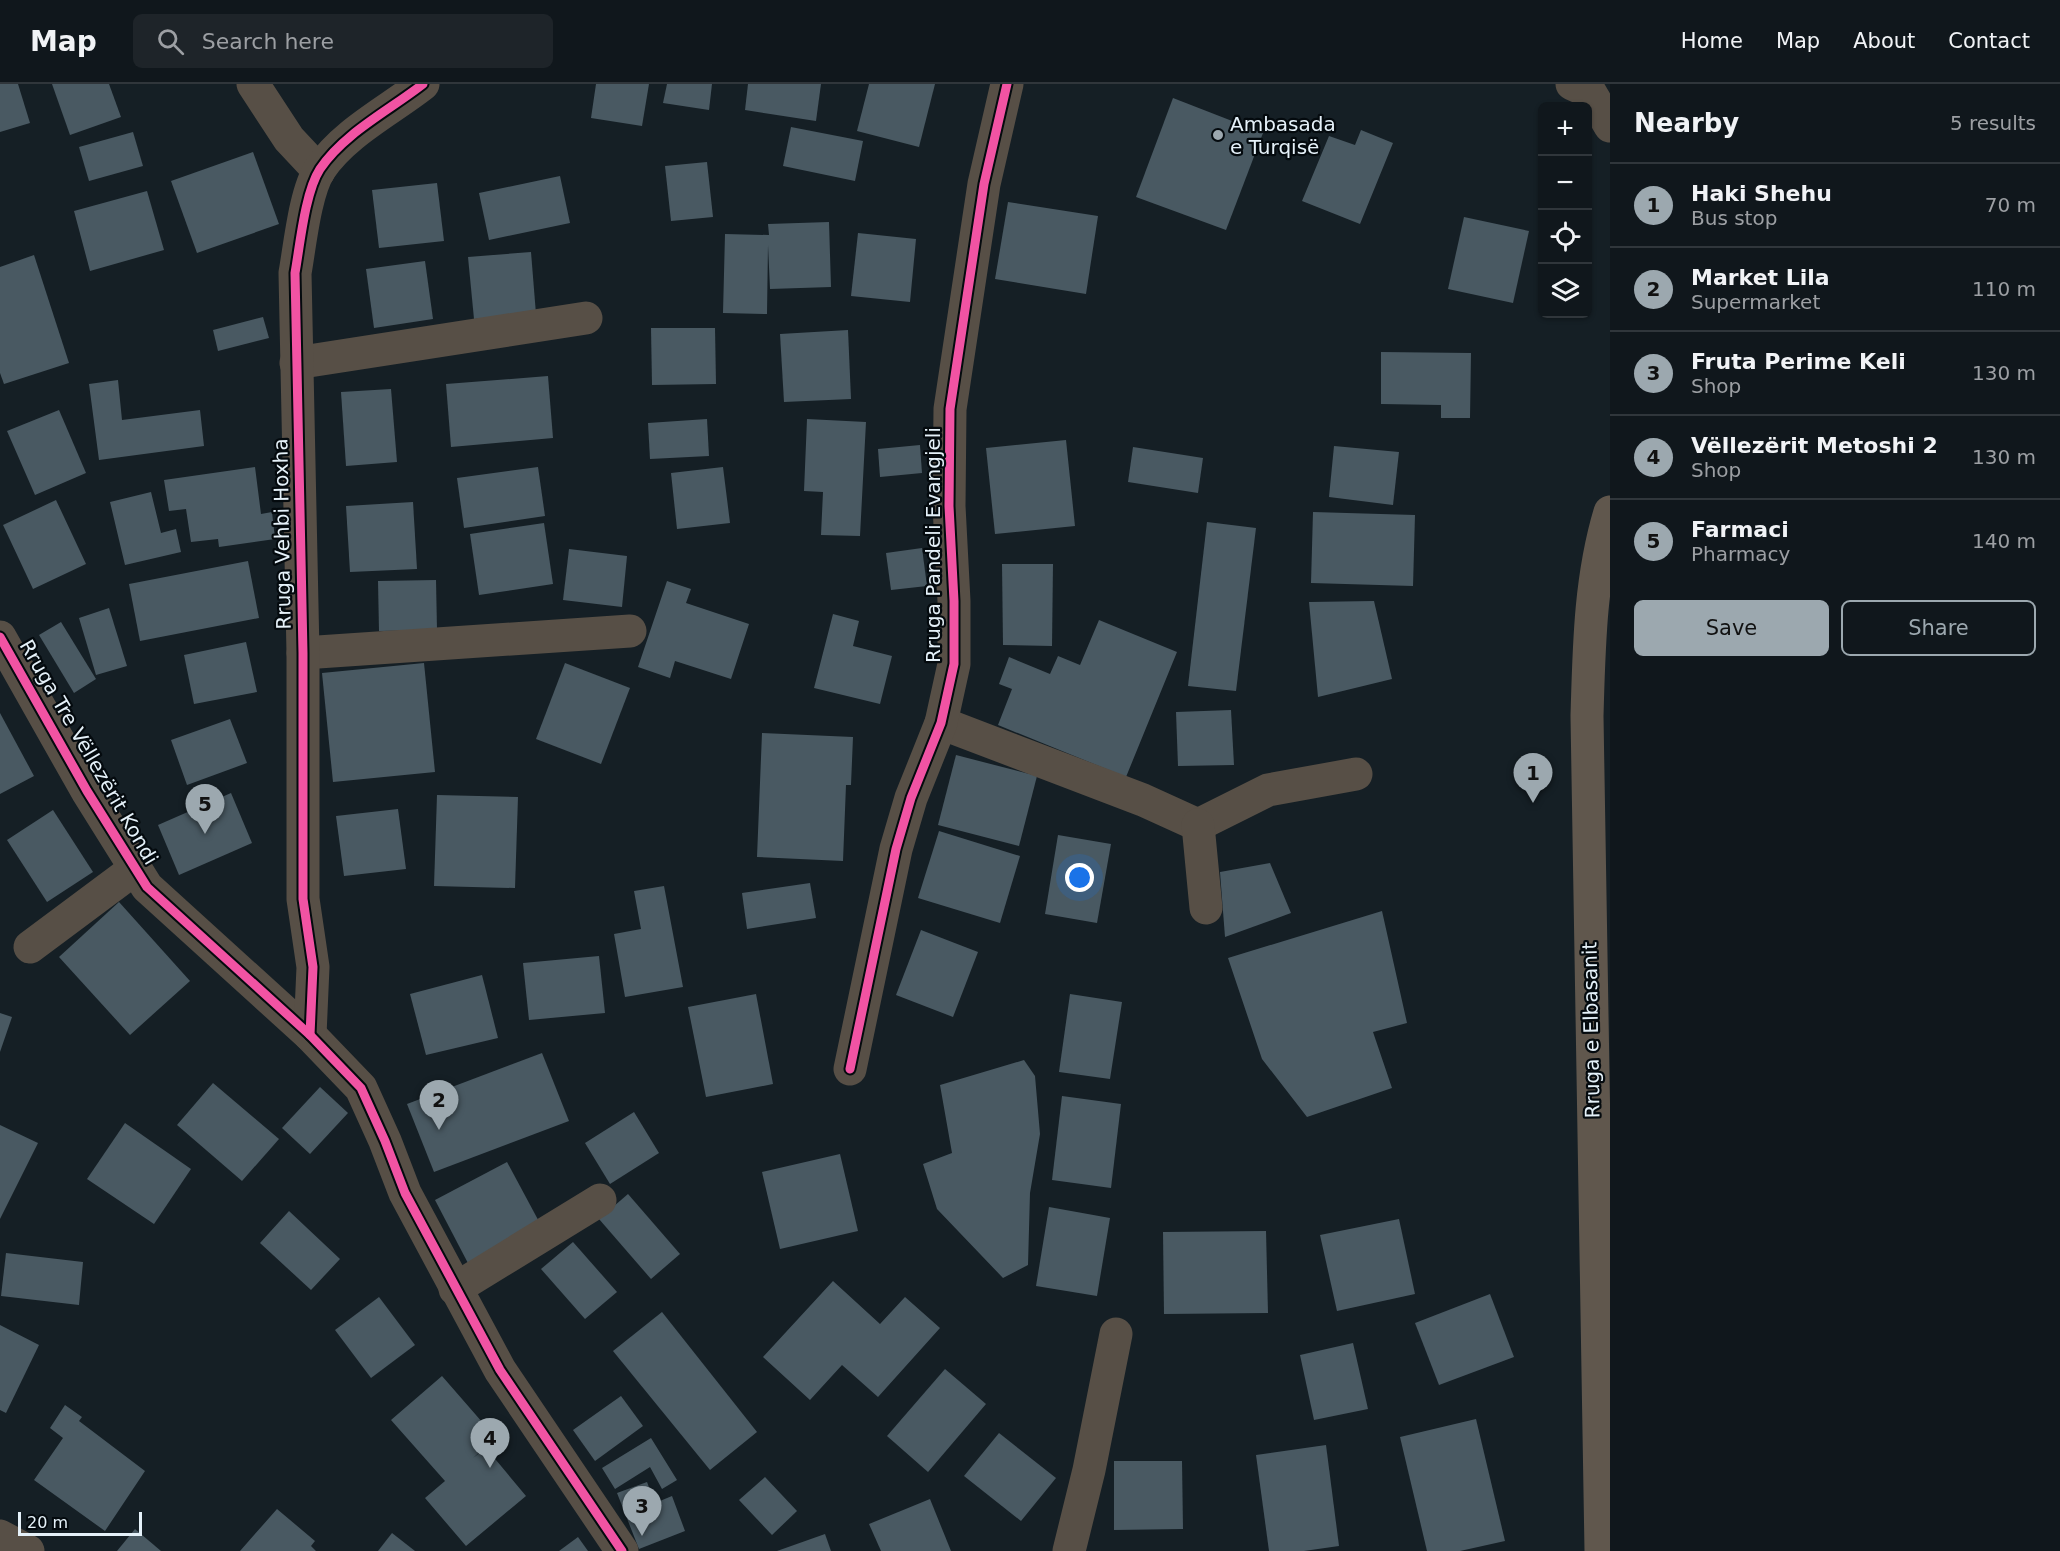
<!DOCTYPE html>
<meta charset="utf-8">
<style>
body{margin:0;font-family:"DejaVu Sans",sans-serif;background:#1e2429;color:#f1f3f6}
.controls{position:absolute;right:18px;top:18px;display:grid;overflow:hidden;border-radius:9px;box-shadow:0 2px 4px #0004}
.controls button{width:54px;height:54px;display:grid;place-items:center;padding:0;border:0;border-bottom:2px solid #30363b;background:#10171c;color:#f1f3f6;font:30px sans-serif}
.scale{position:absolute;left:18px;bottom:15px;width:124px;box-sizing:border-box;padding-left:6px;border:3px solid #e5f1f9;border-top:0;font-size:16px;line-height:21px;white-space:nowrap;color:#e5f1f9;-webkit-text-stroke:4px #040a0e;paint-order:stroke}
.you{position:absolute;left:1080px;top:794px;width:21px;height:21px;margin:-15px;border:4px solid #fff;border-radius:50%;background:#1a73e8;box-shadow:0 0 0 9px #1a73e833}
.badge{display:grid;place-items:center;width:39px;height:39px;border-radius:50%;background:#9ca8af;color:#111;font-size:20px;font-weight:700}
.pin{position:absolute;translate:-50% -50px;filter:drop-shadow(0 2px 3px #0008)}
.pin::after{content:'';position:absolute;top:32px;width:21px;height:18px;background:inherit;clip-path:polygon(0 0,100% 0,50% 100%)}
.list{margin:0;padding:0;list-style:none}
h2{display:flex;justify-content:space-between;align-items:center;height:78px;margin:0;padding:0 24px;font-size:26px}
h2 small{font-size:20px;font-weight:400;color:#9c9fa3}
.list li{display:grid;grid-template-columns:39px 1fr auto;gap:18px;align-items:center;box-sizing:border-box;height:84px;padding:0 24px;border-top:2px solid #30363b}
.list b{display:block;font-size:22px;white-space:nowrap}
.list p{margin:0;font-size:20px;white-space:nowrap;color:#9c9fa3}
.list em{font-size:20px;font-style:normal;color:#9c9fa3}
.actions{display:flex;gap:12px;padding:18px 24px}
.actions a{flex:1;padding:14px 0;border:2px solid #9ca8af;border-radius:9px;text-align:center;font-size:21px;color:#9ca8af}
.actions .main{background:#9ca8af;color:#111}
.icon{flex:none;width:33px;height:33px;fill:none;stroke:currentColor;stroke-width:2;stroke-linecap:round;stroke-linejoin:round}
.map{position:relative;flex:none;width:1610px;height:1467px;overflow:hidden}
header{display:flex;align-items:center;gap:36px;box-sizing:border-box;height:84px;padding:0 30px;background:#10171c;border-bottom:2px solid #30363b}
header strong{font-size:28px}
nav{display:flex;gap:33px;margin-inline-start:auto;font-size:21px}
.search{width:420px;height:54px;background:#1e2429;display:flex;align-items:center;gap:15px;box-sizing:border-box;padding:0 21px;border-radius:9px;color:#9c9fa3;font-size:22px}
main{display:flex}
aside{flex:1;background:#10171c}
.map>svg:first-child{display:block}
.building{fill:#495962}
.lines{fill:none;stroke-linecap:round;stroke-linejoin:round}
.minor{stroke:#574f46;stroke-width:33}
.major{stroke:#60574d;stroke-width:33}
.cycleway-casing{stroke:#040a0e;stroke-width:13}
.cycleway{stroke:#f153a3;stroke-width:9}
.poi-dot{fill:#9ca8af;stroke:#040a0e;stroke-width:2}
.labels{text-anchor:middle;dominant-baseline:central;stroke-width:4.5;stroke-linejoin:round;paint-order:stroke}
.poi-label{font-size:20px;fill:#e5f1f9;stroke:#040a0e;text-anchor:start}
.street-label{font-size:20px;fill:#e5f1f9;stroke:#040a0e}
</style>
<header>
<strong>Map</strong>
<div class="search"><svg class="icon" aria-label="search" viewBox="0 0 24 24"><circle cx="10" cy="10" r="6"/><path d="M15 15l6 6"/></svg>Search here</div>
<nav><a>Home</a><a>Map</a><a>About</a><a>Contact</a></nav>
</header>
<main>
<div class="map">
<svg width="1610" height="1467" viewBox="0 0 1610 1467">
<rect width="100%" height="100%" fill="#151f25"/>
<!-- building -->
<g class="building">
<polygon points="0,0 18,0 30,39 0,48"/>
<polygon points="52,0 109,0 121,33 70,51"/>
<polygon points="596,0 649,0 642,42 591,34"/>
<polygon points="667,0 712,0 709,26 663,19"/>
<polygon points="748,0 821,0 816,37 745,26"/>
<polygon points="869,0 935,0 919,63 857,47"/>
<polygon points="1173,14 1263,49 1226,146 1136,113"/>
<polygon points="791,43 863,57 855,97 783,82"/>
<polygon points="1361,46 1393,59 1360,140 1302,117 1329,52 1355,61"/>
<polygon points="133,48 143,82 89,97 79,63"/>
<polygon points="253,68 279,140 197,169 171,97"/>
<polygon points="707,78 713,133 671,137 665,82"/>
<polygon points="560,92 570,139 489,156 479,109"/>
<polygon points="437,99 444,157 379,164 372,106"/>
<polygon points="147,107 164,166 90,187 74,127"/>
<polygon points="1008,118 1098,132 1086,210 995,195"/>
<polygon points="1464,133 1529,147 1513,219 1448,205"/>
<polygon points="829,138 831,203 770,205 768,161 767,230 723,229 725,150 769,151 768,140"/>
<polygon points="858,149 916,155 910,218 851,212"/>
<polygon points="531,168 536,230 474,235 468,173"/>
<polygon points="34,171 69,279 4,300 0,289 0,183"/>
<polygon points="425,177 433,235 374,244 366,185"/>
<polygon points="263,233 269,254 218,267 213,246"/>
<polygon points="651,244 715,244 716,300 652,301"/>
<polygon points="848,246 851,315 784,318 780,250"/>
<polygon points="1381,268 1471,269 1470,334 1441,334 1441,321 1381,320"/>
<polygon points="548,292 553,354 451,363 446,300"/>
<polygon points="118,296 122,336 200,326 204,362 99,376 89,300"/>
<polygon points="391,305 397,378 346,382 341,308"/>
<polygon points="59,326 86,389 35,411 7,347"/>
<polygon points="707,335 709,372 650,375 648,339"/>
<polygon points="807,335 866,338 860,452 821,451 823,408 804,407"/>
<polygon points="1066,356 1075,442 995,450 986,364"/>
<polygon points="920,361 922,389 880,393 878,365"/>
<polygon points="1334,362 1399,368 1393,421 1329,413"/>
<polygon points="1133,363 1203,374 1198,409 1128,398"/>
<polygon points="255,383 261,430 272,428 275,455 219,463 218,455 191,458 186,425 169,427 164,396"/>
<polygon points="538,383 545,432 464,444 457,394"/>
<polygon points="723,383 730,439 677,445 671,389"/>
<polygon points="151,408 161,449 176,445 181,468 125,481 110,418"/>
<polygon points="56,416 86,480 33,505 3,441"/>
<polygon points="413,418 417,485 350,488 346,422"/>
<polygon points="1313,428 1415,431 1413,502 1311,499"/>
<polygon points="1207,438 1256,444 1236,607 1188,602"/>
<polygon points="544,439 553,500 479,511 470,450"/>
<polygon points="922,464 927,502 891,506 886,469"/>
<polygon points="569,465 627,472 622,523 563,516"/>
<polygon points="248,477 259,534 140,557 129,500"/>
<polygon points="1002,480 1053,480 1052,562 1003,561"/>
<polygon points="436,496 437,546 379,547 378,497"/>
<polygon points="667,497 691,505 686,519 749,540 731,595 675,577 670,594 638,583"/>
<polygon points="1374,517 1392,595 1318,613 1309,518"/>
<polygon points="109,524 127,582 96,591 79,534"/>
<polygon points="833,530 859,537 853,562 892,572 880,620 814,604"/>
<polygon points="1099,536 1177,568 1126,693 998,641 1012,605 999,600 1009,573 1050,590 1058,572 1080,581"/>
<polygon points="61,538 96,595 74,609 39,551"/>
<polygon points="246,558 257,608 194,620 184,571"/>
<polygon points="424,579 435,688 333,698 322,589"/>
<polygon points="565,579 630,604 601,680 536,655"/>
<polygon points="1231,626 1234,681 1178,682 1176,628"/>
<polygon points="0,629 34,692 0,710"/>
<polygon points="230,635 247,679 187,701 171,656"/>
<polygon points="762,649 853,653 851,701 846,701 843,777 757,773"/>
<polygon points="956,671 1037,692 1019,762 938,741"/>
<polygon points="231,709 252,759 179,791 158,741"/>
<polygon points="437,711 518,713 515,804 434,802"/>
<polygon points="398,725 406,785 344,792 336,732"/>
<polygon points="53,726 93,788 47,818 7,756"/>
<polygon points="939,747 1020,772 1000,839 918,814"/>
<polygon points="1058,751 1111,760 1097,839 1045,830"/>
<polygon points="1270,779 1291,829 1225,853 1220,788"/>
<polygon points="810,799 816,834 747,845 742,809"/>
<polygon points="664,802 683,903 625,913 614,850 641,845 634,807"/>
<polygon points="119,818 190,897 130,951 59,873"/>
<polygon points="1382,827 1407,939 1373,948 1392,1004 1307,1033 1262,975 1228,874"/>
<polygon points="921,846 978,868 953,933 896,911"/>
<polygon points="599,872 605,929 529,936 523,879"/>
<polygon points="482,891 498,954 426,971 410,910"/>
<polygon points="756,910 773,1000 706,1013 688,923"/>
<polygon points="1070,910 1122,918 1110,995 1059,988"/>
<polygon points="0,929 12,933 0,968"/>
<polygon points="542,969 569,1037 434,1088 407,1020"/>
<polygon points="1024,976 1035,992 1040,1050 1030,1109 1028,1181 1003,1194 937,1125 923,1080 952,1069 940,1001"/>
<polygon points="213,999 279,1055 242,1097 177,1041"/>
<polygon points="320,1003 348,1029 310,1070 282,1044"/>
<polygon points="1062,1012 1121,1020 1111,1104 1052,1096"/>
<polygon points="634,1028 659,1069 610,1100 585,1059"/>
<polygon points="125,1039 191,1085 154,1140 87,1095"/>
<polygon points="0,1041 38,1059 0,1135"/>
<polygon points="840,1070 858,1147 780,1165 762,1088"/>
<polygon points="507,1078 543,1145 470,1183 435,1116"/>
<polygon points="628,1110 680,1170 651,1195 599,1135"/>
<polygon points="1049,1123 1110,1134 1097,1212 1036,1202"/>
<polygon points="289,1127 340,1175 311,1206 260,1159"/>
<polygon points="1399,1135 1415,1210 1337,1227 1320,1151"/>
<polygon points="1266,1147 1268,1229 1164,1230 1163,1148"/>
<polygon points="573,1158 617,1208 585,1235 541,1185"/>
<polygon points="6,1169 83,1178 79,1221 1,1212"/>
<polygon points="833,1197 880,1240 905,1213 940,1244 878,1313 842,1281 810,1316 763,1273"/>
<polygon points="1490,1210 1514,1273 1439,1301 1415,1239"/>
<polygon points="379,1213 415,1261 371,1294 335,1246"/>
<polygon points="662,1228 757,1348 710,1386 613,1267"/>
<polygon points="0,1241 39,1261 6,1329 0,1326"/>
<polygon points="1353,1259 1368,1325 1314,1336 1300,1271"/>
<polygon points="945,1285 986,1320 928,1388 887,1352"/>
<polygon points="442,1292 496,1354 473,1374 486,1364 526,1412 466,1462 425,1414 445,1397 391,1336"/>
<polygon points="621,1312 643,1342 595,1377 573,1346"/>
<polygon points="65,1321 82,1333 79,1337 145,1387 105,1447 34,1396 63,1354 50,1344"/>
<polygon points="1476,1335 1505,1457 1460,1467 1427,1467 1400,1353"/>
<polygon points="999,1349 1056,1394 1021,1437 964,1392"/>
<polygon points="651,1354 677,1396 662,1405 650,1383 615,1405 602,1384"/>
<polygon points="1326,1361 1339,1462 1304,1467 1269,1467 1256,1371"/>
<polygon points="1114,1377 1182,1377 1183,1445 1114,1446"/>
<polygon points="765,1393 797,1427 772,1451 739,1416"/>
<polygon points="647,1398 655,1419 672,1412 685,1447 639,1465 617,1409"/>
<polygon points="930,1415 951,1467 881,1467 869,1440"/>
<polygon points="277,1425 315,1457 311,1462 316,1467 240,1467"/>
<polygon points="135,1445 161,1467 117,1467"/>
<polygon points="392,1449 415,1467 378,1467"/>
<polygon points="825,1450 831,1467 777,1467"/>
<polygon points="578,1453 588,1467 559,1467"/>
</g>
<g class="lines">
<!-- minor -->
<g class="minor">
<polyline points="253,0 289,55 319,87"/>
<polyline points="1572,0 1590,8 1610,42"/>
<polyline points="296,279 586,234"/>
<polyline points="0,553 87,707 147,803 310,951 361,1004 385,1057 405,1109 500,1286 622,1467"/>
<polyline points="303,569 630,547"/>
<polyline points="941,639 1143,716 1198,741"/>
<polyline points="1198,741 1268,706 1356,690"/>
<polyline points="1198,741 1206,824"/>
<polyline points="30,863 136,784"/>
<path d="M 310,951 L 313,883 L 303,815 L 303,569 L 295,189 C 300,161 305,108 320,85 C 344,49 390,26 423,0"/>
<polyline points="850,985 896,765 911,714 941,639 954,580 954,517 949,422 950,325 984,100 1007,0"/>
<polyline points="455,1205 600,1116"/>
<polyline points="0,1452 28,1467"/>
<polyline points="1069,1467 1089,1386 1116,1250"/>
</g>
<!-- major -->
<path class="major" d="M 1601,1467 L 1587,632 C 1589,563 1590,494 1610,428"/>
<defs>
<g id="cycleway">
<polyline points="0,553 87,707 147,803 310,951 361,1004 385,1057 405,1109 500,1286 622,1467"/>
<path d="M 310,951 L 313,883 L 303,815 L 303,569 L 295,189 C 300,161 305,108 320,85 C 344,49 390,26 423,0"/>
<polyline points="850,985 896,765 911,714 941,639 954,580 954,517 949,422 950,325 984,100 1007,0"/>
</g>
</defs>
<!-- cycleway casing -->
<use href="#cycleway" class="cycleway-casing"/>
<!-- cycleway -->
<use href="#cycleway" class="cycleway"/>
</g>
<!-- markers -->
<circle class="poi-dot" cx="1218" cy="51" r="6"/>
<g class="labels">
<!-- poi labels -->
<g class="poi-label">
<text x="1230" y="40">Ambasada<tspan x="1230" dy="23">e Turqisë</tspan></text>
</g>
<!-- street labels -->
<g class="street-label">
<text transform="translate(282 450) rotate(-91)">Rruga Vehbi Hoxha</text>
<text transform="translate(933 461) rotate(-90)">Rruga Pandeli Evangjeli</text>
<text transform="translate(89 668) rotate(60)">Rruga Tre Vëllezërit Kondi</text>
<text transform="translate(1591 946) rotate(-91)">Rruga e Elbasanit</text>
</g>
</g>
</svg>
<div class="controls">
<button>+</button>
<button>−</button>
<button><svg class="icon" aria-label="locate" viewBox="0 0 24 24"><circle cx="12" cy="12" r="6"/><path d="M12 2v4M12 18v4M2 12h4M18 12h4"/></svg></button>
<button><svg class="icon" aria-label="layers" viewBox="0 0 24 24"><path d="M12 4l9 5-9 5-9-5zM3 14l9 5 9-5"/></svg></button>
</div>
<div class="scale">20 m</div>
<div class="you"></div>
<div class="pin badge" style="left:1533px;top:719px">1</div>
<div class="pin badge" style="left:439px;top:1046px">2</div>
<div class="pin badge" style="left:642px;top:1452px">3</div>
<div class="pin badge" style="left:490px;top:1384px">4</div>
<div class="pin badge" style="left:205px;top:750px">5</div>
</div>
<aside>
<h2>Nearby<small>5 results</small></h2>
<ul class="list">
<li><span class="badge">1</span><div><b>Haki Shehu</b><p>Bus stop</p></div><em>70 m</em></li>
<li><span class="badge">2</span><div><b>Market Lila</b><p>Supermarket</p></div><em>110 m</em></li>
<li><span class="badge">3</span><div><b>Fruta Perime Keli</b><p>Shop</p></div><em>130 m</em></li>
<li><span class="badge">4</span><div><b>Vëllezërit Metoshi 2</b><p>Shop</p></div><em>130 m</em></li>
<li><span class="badge">5</span><div><b>Farmaci</b><p>Pharmacy</p></div><em>140 m</em></li>
</ul>
<div class="actions"><a class="main">Save</a><a>Share</a></div>
</aside>
</main>
